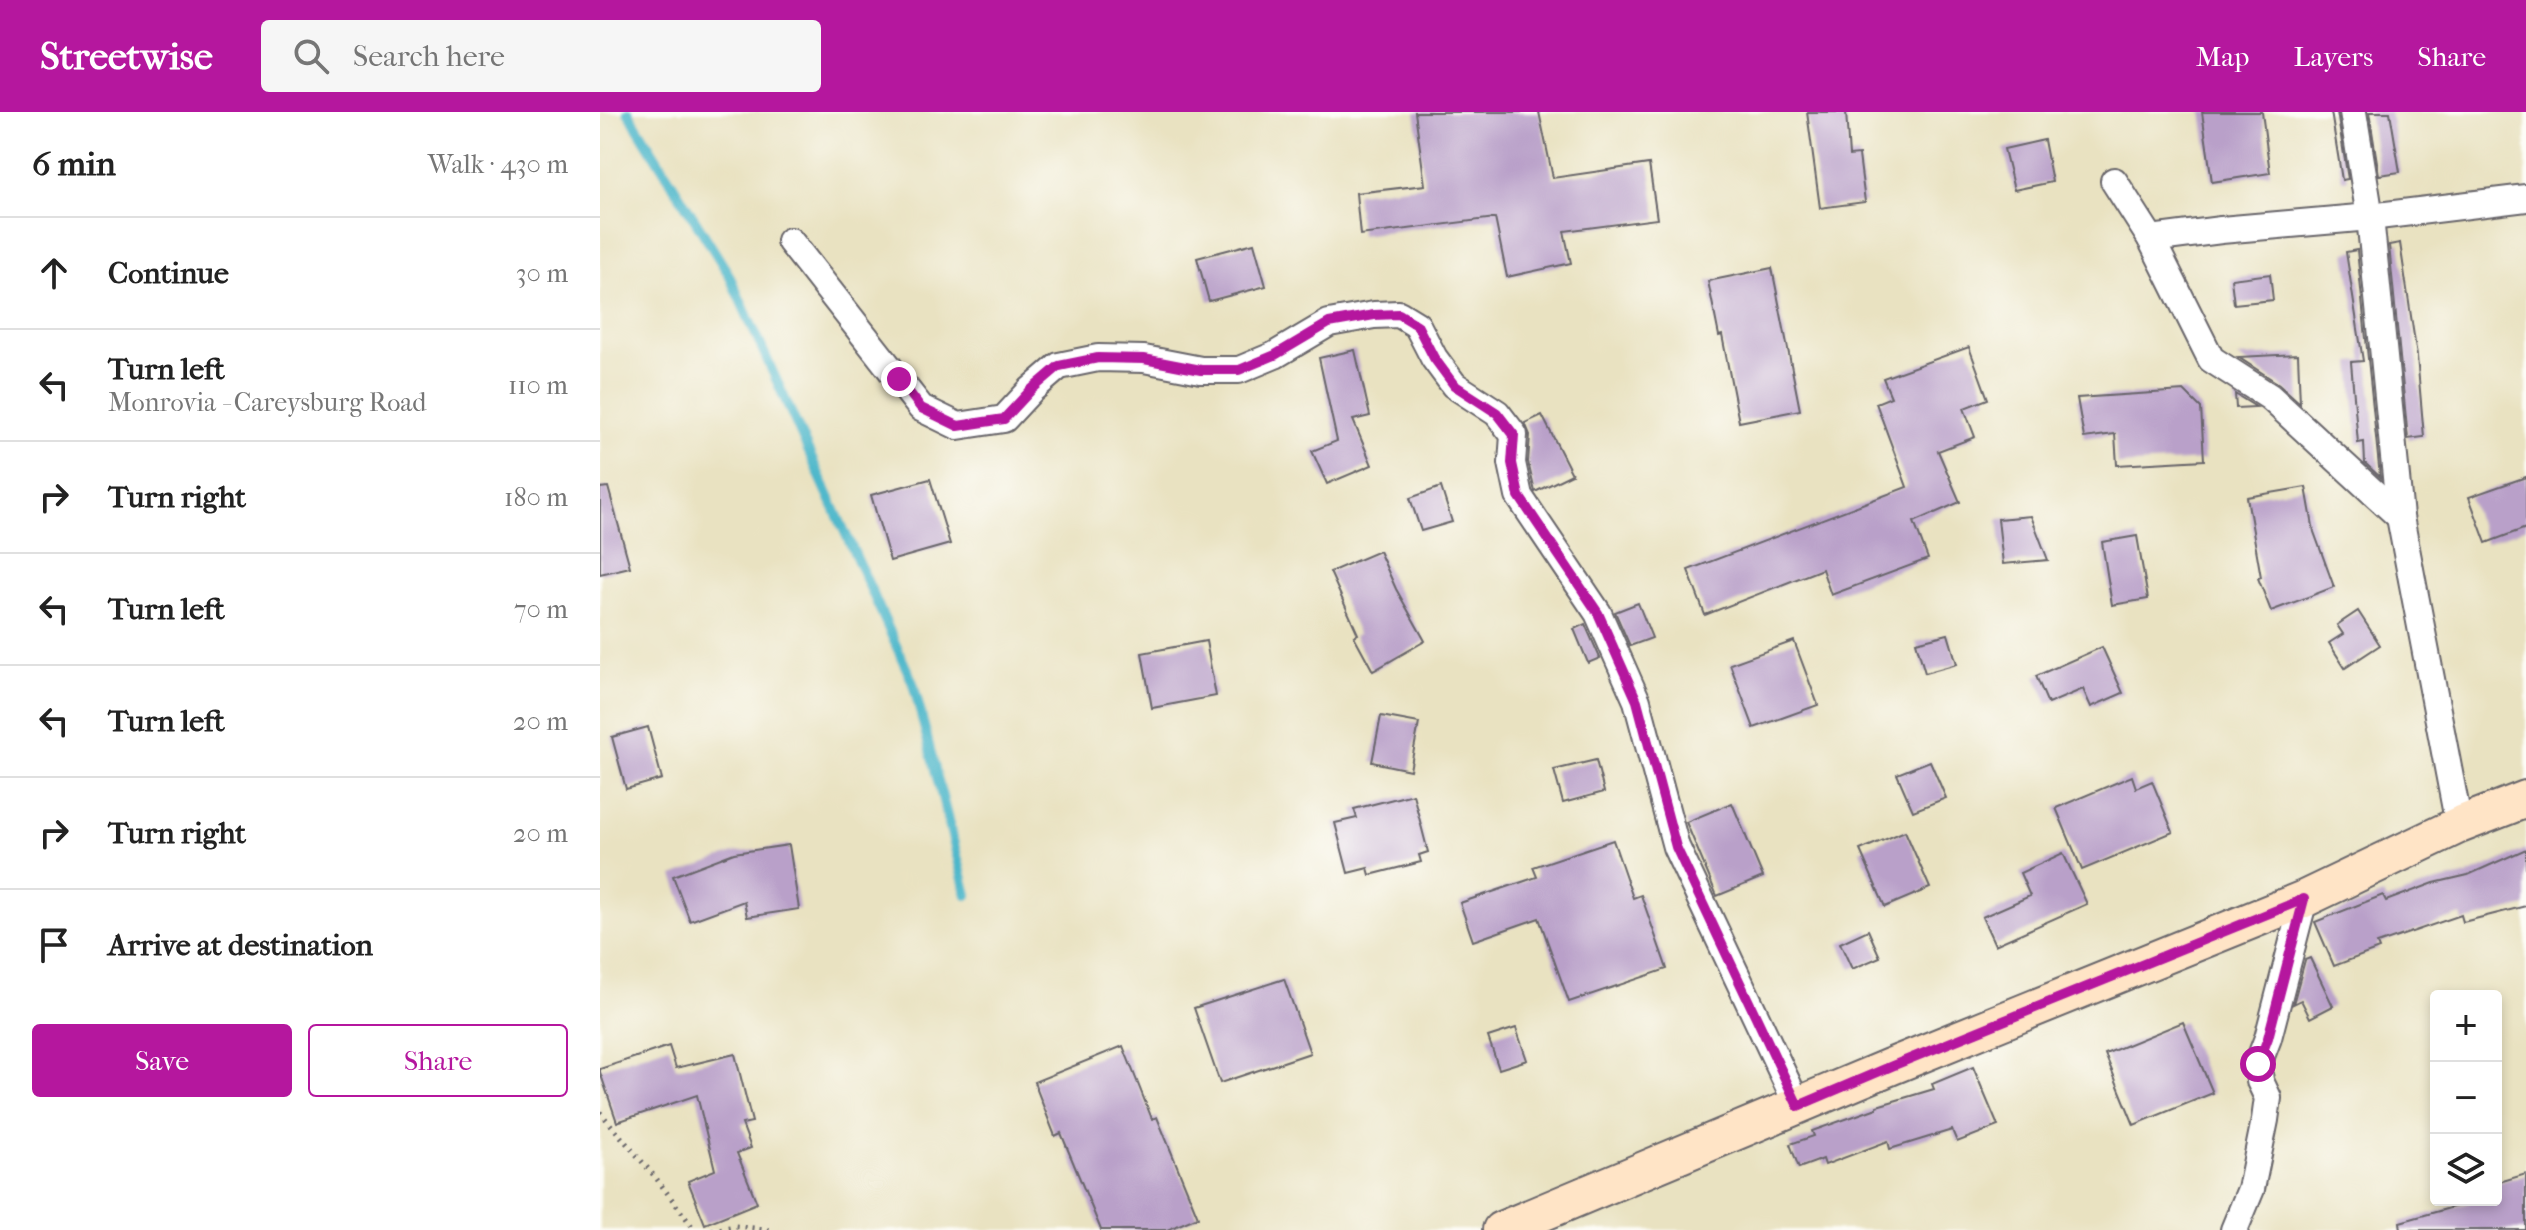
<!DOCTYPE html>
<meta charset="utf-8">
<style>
body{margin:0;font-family:"IM FELL French Canon",serif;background:#f6f6f6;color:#222}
.controls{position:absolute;right:24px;bottom:24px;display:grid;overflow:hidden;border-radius:8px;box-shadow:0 4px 12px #0003}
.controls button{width:72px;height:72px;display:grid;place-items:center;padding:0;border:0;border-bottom:2px solid #e0e0e0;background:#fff;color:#222;font:40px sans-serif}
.stop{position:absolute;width:24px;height:24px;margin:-18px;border:6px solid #b5179e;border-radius:50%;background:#fff}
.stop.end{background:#b5179e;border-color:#fff;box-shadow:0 2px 8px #0008}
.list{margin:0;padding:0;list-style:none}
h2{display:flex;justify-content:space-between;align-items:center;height:104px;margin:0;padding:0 32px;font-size:34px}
h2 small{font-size:26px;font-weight:400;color:#767676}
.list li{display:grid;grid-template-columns:52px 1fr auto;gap:24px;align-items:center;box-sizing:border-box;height:112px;padding:0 32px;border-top:2px solid #e0e0e0}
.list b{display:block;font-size:30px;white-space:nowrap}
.list p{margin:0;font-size:26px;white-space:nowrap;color:#767676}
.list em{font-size:26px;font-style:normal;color:#767676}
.actions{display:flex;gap:16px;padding:24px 32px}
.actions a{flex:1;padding:18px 0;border:2px solid #b5179e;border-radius:8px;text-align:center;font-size:28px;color:#b5179e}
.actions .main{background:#b5179e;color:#fff}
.icon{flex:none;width:44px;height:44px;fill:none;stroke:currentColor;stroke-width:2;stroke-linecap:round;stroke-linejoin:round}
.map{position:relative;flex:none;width:1926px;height:1118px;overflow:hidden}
header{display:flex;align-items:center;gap:48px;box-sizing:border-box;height:112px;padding:0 40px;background:#b5179e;color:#fff}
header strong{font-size:38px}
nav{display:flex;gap:44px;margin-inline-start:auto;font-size:28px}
.search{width:560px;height:72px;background:#f6f6f6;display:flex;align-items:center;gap:20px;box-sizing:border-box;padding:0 28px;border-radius:8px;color:#767676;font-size:30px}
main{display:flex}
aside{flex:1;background:#fff}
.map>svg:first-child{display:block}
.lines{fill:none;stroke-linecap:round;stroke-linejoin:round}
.stream{stroke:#4db7ca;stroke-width:10}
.building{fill:#b9a0c9}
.street-casing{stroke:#68656a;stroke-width:30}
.secondary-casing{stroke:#68656a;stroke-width:40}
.path{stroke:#68656a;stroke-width:5;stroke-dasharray:2 6;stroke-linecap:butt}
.street{stroke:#fff;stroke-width:26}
.secondary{stroke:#ffe4c6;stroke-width:36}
.route{stroke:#b5179e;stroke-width:10}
</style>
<header>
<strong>Streetwise</strong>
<div class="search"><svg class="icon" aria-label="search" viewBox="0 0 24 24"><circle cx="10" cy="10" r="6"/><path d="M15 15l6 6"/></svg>Search here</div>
<nav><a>Map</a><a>Layers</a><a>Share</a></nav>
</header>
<main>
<aside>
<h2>6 min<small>Walk · 430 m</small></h2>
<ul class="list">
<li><svg class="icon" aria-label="ahead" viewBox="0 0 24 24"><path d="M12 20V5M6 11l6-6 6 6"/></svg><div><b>Continue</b></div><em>30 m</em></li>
<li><svg class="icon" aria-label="left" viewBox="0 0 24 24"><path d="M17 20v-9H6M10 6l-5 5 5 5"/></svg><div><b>Turn left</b><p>Monrovia - Careysburg Road</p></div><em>110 m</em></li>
<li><svg class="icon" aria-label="right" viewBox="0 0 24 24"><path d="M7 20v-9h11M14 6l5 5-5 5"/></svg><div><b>Turn right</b></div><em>180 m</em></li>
<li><svg class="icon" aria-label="left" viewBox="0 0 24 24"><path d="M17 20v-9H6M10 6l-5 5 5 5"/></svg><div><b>Turn left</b></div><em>70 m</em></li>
<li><svg class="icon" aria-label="left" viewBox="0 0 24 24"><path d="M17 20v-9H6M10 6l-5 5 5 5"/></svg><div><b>Turn left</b></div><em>20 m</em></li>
<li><svg class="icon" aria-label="right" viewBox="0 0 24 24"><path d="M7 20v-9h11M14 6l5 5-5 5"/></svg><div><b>Turn right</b></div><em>20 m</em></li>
<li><svg class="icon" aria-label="arrive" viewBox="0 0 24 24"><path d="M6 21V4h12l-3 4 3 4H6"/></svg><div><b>Arrive at destination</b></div></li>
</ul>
<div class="actions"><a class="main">Save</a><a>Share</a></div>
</aside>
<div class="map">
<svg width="1926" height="1118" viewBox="0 0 1926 1118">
<rect width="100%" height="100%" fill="#fdfcf7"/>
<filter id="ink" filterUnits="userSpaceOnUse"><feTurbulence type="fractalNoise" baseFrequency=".0125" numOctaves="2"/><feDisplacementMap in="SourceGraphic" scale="16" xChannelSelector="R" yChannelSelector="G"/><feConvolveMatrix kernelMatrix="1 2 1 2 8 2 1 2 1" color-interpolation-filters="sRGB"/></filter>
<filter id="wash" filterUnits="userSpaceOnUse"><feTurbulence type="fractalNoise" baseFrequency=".006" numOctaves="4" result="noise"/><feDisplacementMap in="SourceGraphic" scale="32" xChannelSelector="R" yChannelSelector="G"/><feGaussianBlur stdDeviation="1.8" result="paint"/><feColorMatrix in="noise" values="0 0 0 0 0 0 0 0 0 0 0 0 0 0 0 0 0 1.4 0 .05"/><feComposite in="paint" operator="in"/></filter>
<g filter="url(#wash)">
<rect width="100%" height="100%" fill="#e9e2c1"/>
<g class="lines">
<!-- stream -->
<polyline class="stream" points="28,0 129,163 313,571 367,783"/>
</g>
<g id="blocks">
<!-- building -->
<g class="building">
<polygon points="815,0 939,0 953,66 1049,52 1057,107 964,119 971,151 907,165 895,106 760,123 756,81 825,73"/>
<polygon points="1207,0 1246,0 1249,44 1259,43 1265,90 1220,96"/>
<polygon points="1602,0 1662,0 1670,61 1612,70"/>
<polygon points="1731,0 1737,0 1748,67 1742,68"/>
<polygon points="1769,0 1790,0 1800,60 1779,63"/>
<polygon points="1444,28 1452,70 1414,78 1404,37"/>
<polygon points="654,131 666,174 609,189 597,146"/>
<polygon points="1800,131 1817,244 1824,325 1808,327 1789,133"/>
<polygon points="1757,138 1780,365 1765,351 1764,330 1758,331 1751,250 1763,249 1746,140"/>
<polygon points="1172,156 1200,298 1139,310 1122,223 1119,224 1108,169"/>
<polygon points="1670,162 1673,188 1634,192 1631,167"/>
<polygon points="1369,235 1388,287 1364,296 1375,325 1338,339 1360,390 1314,410 1328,447 1231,483 1222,457 1105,503 1088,458 1307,375 1276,291 1291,285 1283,266"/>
<polygon points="755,238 770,304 753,308 772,353 727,372 712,339 737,329 719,246"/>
<polygon points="1698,242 1700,291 1679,272 1638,245"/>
<polygon points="1584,279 1601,296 1604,348 1517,353 1515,322 1484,326 1477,286"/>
<polygon points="1635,282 1656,295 1636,296"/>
<polygon points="942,303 972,362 935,380 928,350 930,323 925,311"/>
<polygon points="1926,365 1926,416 1886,431 1869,385"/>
<polygon points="330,367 350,432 290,449 271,383"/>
<polygon points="8,375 30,455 0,462 0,376"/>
<polygon points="841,375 852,410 821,419 810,386"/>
<polygon points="1706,375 1714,420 1734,475 1671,499 1658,466 1661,465 1647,385"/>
<polygon points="1431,404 1448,448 1403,452 1398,407"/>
<polygon points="1537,424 1548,487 1512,493 1502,430"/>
<polygon points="779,439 796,477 825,529 773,559 754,524 758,522 730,460"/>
<polygon points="1038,491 1052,526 1030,534 1015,500"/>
<polygon points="1758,499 1780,533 1745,556 1729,531 1743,522 1737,513"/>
<polygon points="985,512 1000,546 988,551 974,517"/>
<polygon points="1348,522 1357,552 1325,561 1316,530"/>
<polygon points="606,529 616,584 552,596 542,541"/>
<polygon points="1194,529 1218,593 1154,616 1130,552"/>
<polygon points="1502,535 1523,581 1491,595 1483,577 1448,592 1436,564"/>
<polygon points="781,604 819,611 810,658 772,650"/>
<polygon points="48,615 62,667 26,677 12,625"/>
<polygon points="996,648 1004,680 963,691 954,658"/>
<polygon points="1330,649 1346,686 1313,699 1297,662"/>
<polygon points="1532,664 1536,676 1552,669 1573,720 1482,758 1456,696"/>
<polygon points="813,682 828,740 819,743 821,750 770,763 768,756 748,761 735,711 757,706 754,697"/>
<polygon points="1132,691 1163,765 1117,784 1086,710"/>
<polygon points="1305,719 1330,776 1285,795 1260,738"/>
<polygon points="1013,728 1033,786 1041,783 1067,857 969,890 939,806 873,829 860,791 937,765 933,755"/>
<polygon points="189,733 199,797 147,805 144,789 90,809 73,764 134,741"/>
<polygon points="1926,737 1926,794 1863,810 1861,803 1777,832 1779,837 1734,854 1715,810 1783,783 1786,789 1834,771 1868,763"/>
<polygon points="1463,741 1487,792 1395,833 1382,805 1430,784 1420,761"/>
<polygon points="1268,818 1280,845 1252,857 1240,831"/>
<polygon points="1710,846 1733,894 1710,906 1701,888 1693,892 1705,848"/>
<polygon points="684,867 710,941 620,971 594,896"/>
<polygon points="1583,910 1613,981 1534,1013 1505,942"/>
<polygon points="916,916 927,948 899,957 888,925"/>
<polygon points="69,934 76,956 135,942 152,1010 142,1012 151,1036 137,1041 157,1091 105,1112 88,1069 115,1058 97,983 17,1010 0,960 0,957"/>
<polygon points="523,934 552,1007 557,1005 598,1105 567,1118 501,1118 461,1021 455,1024 434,970"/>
<polygon points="1373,955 1398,1014 1357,1030 1352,1018 1290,1037 1288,1029 1225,1053 1223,1047 1199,1056 1190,1032 1214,1024 1212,1019 1277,996 1277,994 1334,977 1332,972"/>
<polygon points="1926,1062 1926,1118 1801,1118 1800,1110 1878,1088 1896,1088 1896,1071"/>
</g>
</g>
</g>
<g filter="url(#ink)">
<use href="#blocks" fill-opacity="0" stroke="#68656a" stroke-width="2"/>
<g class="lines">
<defs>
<g id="street">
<polyline points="1753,0 1770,105 1800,405 1859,713"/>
<polyline points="1514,69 1551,127 1611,247 1670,285 1800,405"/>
<polyline points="1551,127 1621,118 1770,105 1926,86"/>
<polyline points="190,129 321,296 358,314 404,307 431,278 459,254 498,246 544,247 601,258 639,258 675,243 729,211 774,203 799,202 817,213 834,246 854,273 897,301 914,323 912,351 919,384 998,501 1037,589 1076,735 1198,994"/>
<polyline points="1634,1118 1651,1077 1665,1008 1668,986 1660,969 1658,952 1668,926 1704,787"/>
</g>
<polyline id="secondary" points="901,1118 1292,954 1704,787 1859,713 1926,687"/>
</defs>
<!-- street casing -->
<use href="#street" class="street-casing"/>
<!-- secondary casing -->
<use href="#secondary" class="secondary-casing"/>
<!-- path -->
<g class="path">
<polyline points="0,1000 56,1066 95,1118"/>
<polyline points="112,1118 135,1114 171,1118"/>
</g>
<!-- street -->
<use href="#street" class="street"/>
<!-- secondary -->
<use href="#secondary" class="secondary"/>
</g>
</g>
<g class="lines" filter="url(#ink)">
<!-- route -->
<polyline class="route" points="299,267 321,296 358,314 404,307 431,278 459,254 498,246 544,247 601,258 639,258 675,243 729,211 774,203 799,202 817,213 834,246 854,273 897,301 914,323 912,351 919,384 998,501 1037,589 1076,735 1198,994 1292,954 1704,787 1668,926 1658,952"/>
</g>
</svg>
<div class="controls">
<button>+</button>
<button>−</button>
<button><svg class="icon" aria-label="layers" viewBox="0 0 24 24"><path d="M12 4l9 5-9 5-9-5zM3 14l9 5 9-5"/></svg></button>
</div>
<div class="stop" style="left:1658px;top:952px"></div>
<div class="stop end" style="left:299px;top:267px"></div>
</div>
</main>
